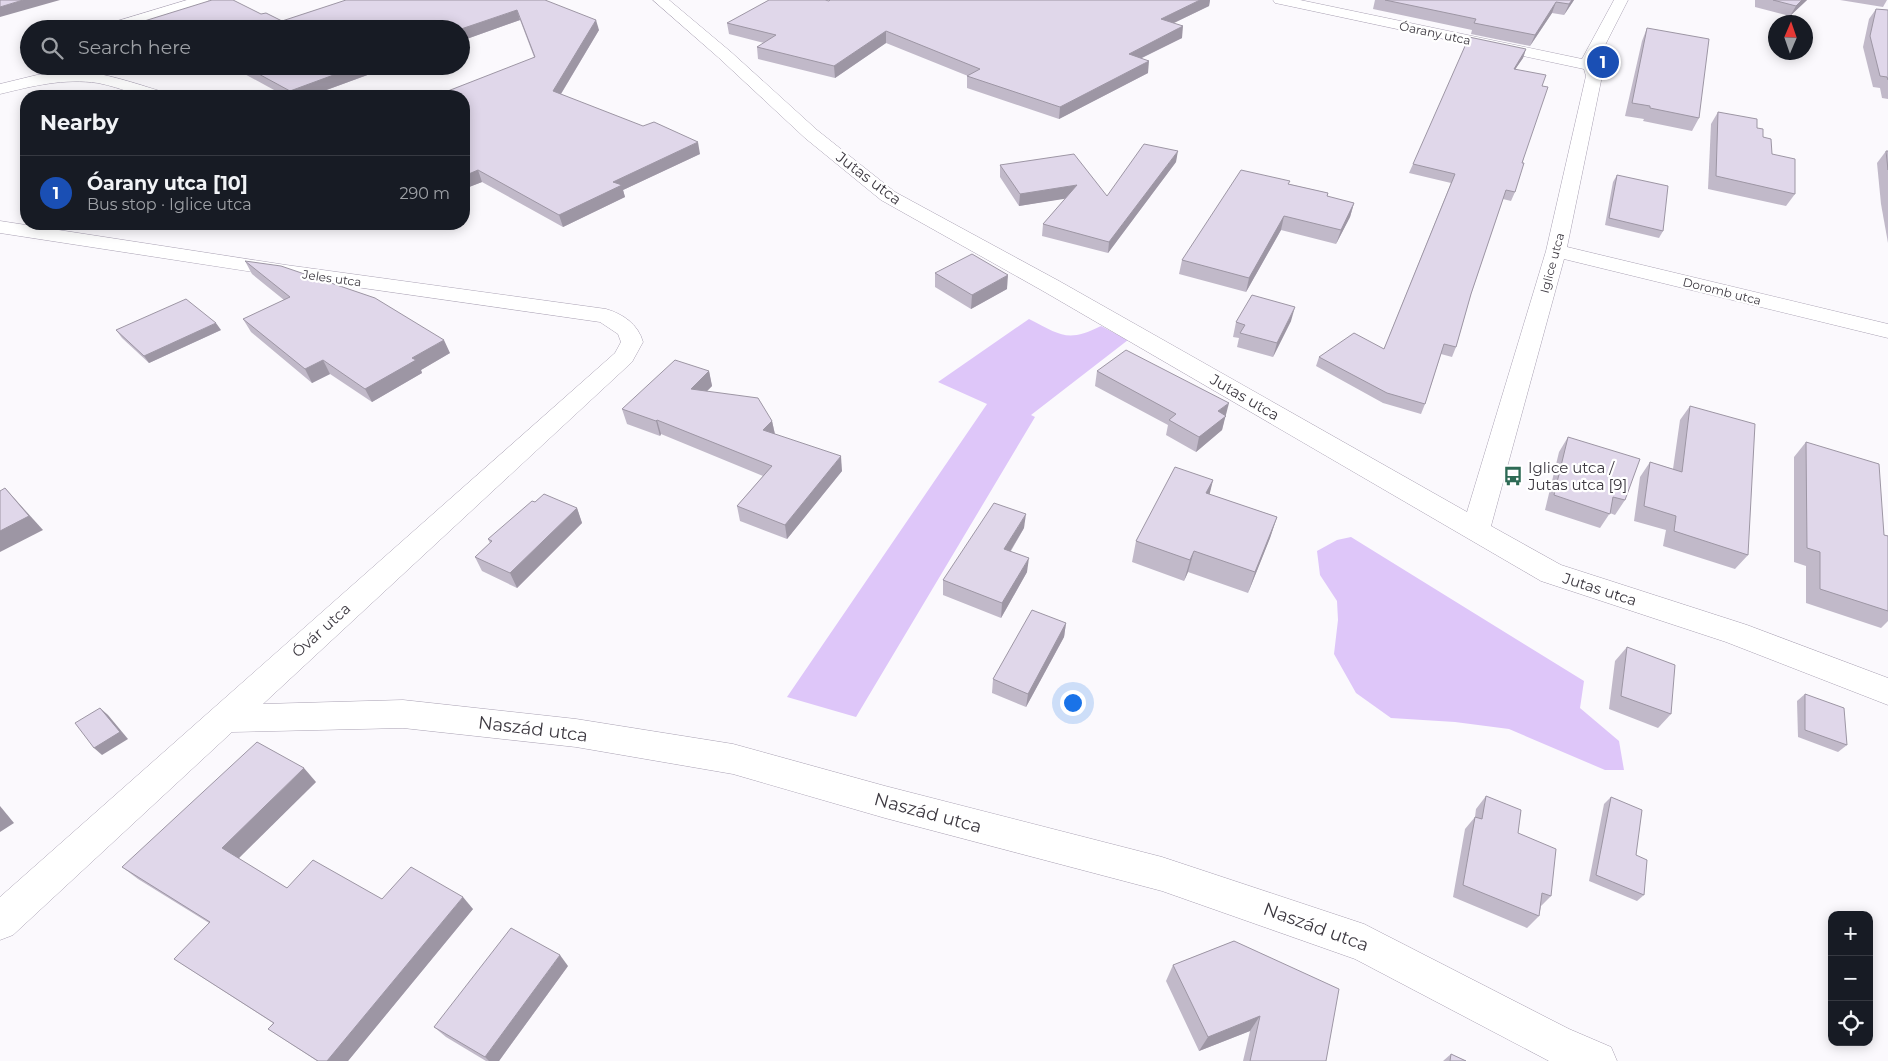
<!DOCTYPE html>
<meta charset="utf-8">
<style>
body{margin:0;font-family:Montserrat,sans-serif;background:#20242c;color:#f1f3f6}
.controls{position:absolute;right:15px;bottom:15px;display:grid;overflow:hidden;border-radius:10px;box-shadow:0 2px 12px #0003}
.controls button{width:45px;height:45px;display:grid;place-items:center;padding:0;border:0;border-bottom:1px solid #363941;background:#171b24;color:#f1f3f6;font:25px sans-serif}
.compass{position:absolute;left:1768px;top:15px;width:45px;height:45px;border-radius:50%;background:#171b24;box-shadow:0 2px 12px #0003;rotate:2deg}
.you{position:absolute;left:1072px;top:702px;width:18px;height:18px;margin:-12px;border:4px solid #fff;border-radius:50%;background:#1a73e8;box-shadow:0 0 0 8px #1a73e833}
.badge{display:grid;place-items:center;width:32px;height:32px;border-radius:50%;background:#99b5ae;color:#fff;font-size:16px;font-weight:700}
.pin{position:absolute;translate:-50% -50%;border:2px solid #fff;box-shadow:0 1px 5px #0006}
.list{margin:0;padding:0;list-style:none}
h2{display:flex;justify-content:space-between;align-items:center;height:65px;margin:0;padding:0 20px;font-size:21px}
h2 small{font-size:16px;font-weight:400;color:#9ea1a6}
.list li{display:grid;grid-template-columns:32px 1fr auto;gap:15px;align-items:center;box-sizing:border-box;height:75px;padding:0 20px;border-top:1px solid #363941}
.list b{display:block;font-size:19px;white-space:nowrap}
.list p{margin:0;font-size:16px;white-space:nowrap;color:#9ea1a6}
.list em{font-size:16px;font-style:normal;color:#9ea1a6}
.icon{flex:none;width:28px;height:28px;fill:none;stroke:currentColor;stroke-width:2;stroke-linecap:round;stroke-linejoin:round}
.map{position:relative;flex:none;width:1888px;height:1061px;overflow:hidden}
.search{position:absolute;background:#171b24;box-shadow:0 2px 12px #0003;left:20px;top:20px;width:450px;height:55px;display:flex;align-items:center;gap:12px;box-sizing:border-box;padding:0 18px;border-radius:28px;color:#9ea1a6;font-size:19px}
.panel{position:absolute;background:#171b24;box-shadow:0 2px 12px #0003;left:20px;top:90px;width:450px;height:140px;border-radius:20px}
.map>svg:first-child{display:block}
.green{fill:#dec6f9}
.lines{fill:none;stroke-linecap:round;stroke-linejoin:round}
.minor-casing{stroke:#a9a1b3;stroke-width:1}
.minor{fill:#fff;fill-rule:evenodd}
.wall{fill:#c1b9c9}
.shaded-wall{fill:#9d96a4}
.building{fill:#e0d7ea;stroke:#9d96a4}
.labels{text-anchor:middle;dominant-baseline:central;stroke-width:4.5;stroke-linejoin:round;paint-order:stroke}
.far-street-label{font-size:12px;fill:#3d3941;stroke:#fff}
.street-label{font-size:15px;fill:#3d3941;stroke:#fff}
.poi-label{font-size:15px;fill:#3d3941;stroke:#fff;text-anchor:start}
.near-street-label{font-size:18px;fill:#3d3941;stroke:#fff}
</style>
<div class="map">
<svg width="1888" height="1061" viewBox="0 0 1888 1061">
<rect width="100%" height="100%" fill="#fbf9fd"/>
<!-- green -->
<g class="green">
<path d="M 1029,319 C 1061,335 1067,343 1101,326 L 1128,340 L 1031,415 L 1035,417 L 856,717 L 787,697 L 987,404 L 938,382 Z"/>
<polygon points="1351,537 1584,681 1580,708 1619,741 1624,770 1605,770 1509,729 1455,722 1391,718 1356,693 1334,654 1338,620 1337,601 1320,575 1317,551 1337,540"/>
</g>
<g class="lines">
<defs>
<g id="minor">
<polygon points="187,0 209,0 207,3 123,29 99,29 101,26"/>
<polygon points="653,0 669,0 731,52 817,130 895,192 1059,281 1467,512 1546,251 1586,76 1584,69 1280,4 1275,3 1273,0 1300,0 1582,59 1614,0 1628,0 1597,61 1602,76 1567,247 1888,324 1888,338 1564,259 1491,526 1561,565 1747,625 1888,678 1888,705 1726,642 1541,581 1043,291 881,200 805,138 719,58"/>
<path d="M 76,71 C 106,73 134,83 163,92 L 165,96 C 137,98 124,88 98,83 C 64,78 33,86 0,94 L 0,84 L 37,75 Z"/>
<path d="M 0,221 L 286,265 L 606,309 C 623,314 638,324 643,342 L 632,362 L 263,704 L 403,700 L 576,719 L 733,744 L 885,786 L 1162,857 L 1364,924 L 1569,1029 L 1611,1047 L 1617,1061 L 1549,1061 L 1355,959 L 1162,891 L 885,818 L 733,774 L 576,747 L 403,728 L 232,732 L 13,935 L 0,940 L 0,897 L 615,353 L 621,342 L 618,334 L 600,322 L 286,277 L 0,233 Z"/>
</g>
</defs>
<!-- minor casing -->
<use href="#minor" class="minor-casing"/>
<!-- minor -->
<use href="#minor" class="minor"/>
</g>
<!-- wall -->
<g class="wall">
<polygon points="545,0 599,30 561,94 700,154 623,190 625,197 563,227 482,182 464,189 464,96 534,57 520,20 461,41 461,29 126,29 125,27 261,14 282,21"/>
<polygon points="830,0 1210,0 1209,6 1174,23 1182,38 1142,58 1148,73 1059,119 967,88 967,76 968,76 886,43 835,78 758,59 757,47 764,43 729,34 727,23"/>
<polygon points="1375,0 1574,0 1564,15 1552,13 1530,46 1471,34 1472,30 1373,9"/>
<polygon points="1755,0 1807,0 1790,16 1755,7"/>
<polygon points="1840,0 1887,0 1883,7"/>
<polygon points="1876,9 1888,10 1888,99 1882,98 1880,88 1873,87 1863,47 1869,19"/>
<polygon points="1647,28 1699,118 1692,131 1643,121 1644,119 1625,116 1642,41"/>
<polygon points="1526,49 1523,58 1515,69 1542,86 1515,192 1511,201 1503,199 1471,294 1456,347 1452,357 1441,354 1425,404 1421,414 1383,403 1316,366 1319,357 1384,349 1451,183 1409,173 1413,164"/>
<polygon points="230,66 392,66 310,96 285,96"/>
<polygon points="1718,112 1757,128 1795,194 1786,206 1708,189 1711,124"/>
<polygon points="1886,151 1888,151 1888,243 1881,204 1877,163"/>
<polygon points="1176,162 1108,253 1042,236 1043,224 1066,198 1019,206 1000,177 1000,165 1107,196"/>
<polygon points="1617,175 1663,231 1659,238 1605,225 1613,182"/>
<polygon points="1289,184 1328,193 1327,197 1354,203 1350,217 1336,244 1281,230 1246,292 1179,274 1182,260"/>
<polygon points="245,261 450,353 421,370 422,373 372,402 330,374 312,383 251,332 243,319 284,300 252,274"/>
<polygon points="935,273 1007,289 971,309 935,287"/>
<polygon points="1291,321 1273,357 1237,347 1239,338 1233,337 1236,322"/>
<polygon points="116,330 221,330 149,363 122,338"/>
<polygon points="709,371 712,386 707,391 772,421 775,434 842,471 787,539 740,521 737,506 763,476 661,434 660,436 627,424 622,409"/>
<polygon points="1097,371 1225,416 1222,430 1196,452 1166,435 1168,425 1095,386"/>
<polygon points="1690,406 1748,555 1735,569 1663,546 1666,530 1634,521 1640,477 1650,462 1673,469 1680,420"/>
<polygon points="1568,437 1625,500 1615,515 1610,513 1600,528 1545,510 1559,452"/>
<polygon points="1806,442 1884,535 1888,536 1888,621 1881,628 1806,603 1806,566 1794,562 1794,457"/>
<polygon points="1213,480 1209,494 1277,517 1270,538 1248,593 1188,572 1184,581 1132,562 1136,541"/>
<polygon points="535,502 577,508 582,523 517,588 482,571 475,557 490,543 488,539"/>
<polygon points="1024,528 1011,551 1027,572 1001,618 943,595 943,580"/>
<polygon points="1066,623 1064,637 1026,707 992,693 993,679"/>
<polygon points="1627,647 1671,714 1658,728 1609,709 1615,661"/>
<polygon points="1805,694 1847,745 1838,752 1798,737 1797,701"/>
<polygon points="316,782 238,858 287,888 382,899 473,909 348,1061 317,1061 268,1029 273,1023 174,959 209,923 138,879 122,867"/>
<polygon points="1486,796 1518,833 1551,896 1541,906 1539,916 1527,928 1453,897 1465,829 1475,817 1476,809"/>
<polygon points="1611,797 1636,855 1644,895 1637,901 1589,881 1604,804"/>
<polygon points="1234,941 1326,1061 1243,1061 1250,1031 1199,1051 1166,981 1173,965"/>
<polygon points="568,966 499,1061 486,1061 446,1037 434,1027"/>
<polygon points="1451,1054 1466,1061 1443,1061"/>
</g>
<!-- shaded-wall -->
<g class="shaded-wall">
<polygon points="23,0 60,0 0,17 0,7"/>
<polygon points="1200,0 1210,0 1209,6 1159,30 1161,19"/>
<polygon points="1572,0 1574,0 1564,15 1569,4"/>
<polygon points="1802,0 1807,0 1790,16 1796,6"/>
<polygon points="1556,2 1552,13 1530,46 1535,35"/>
<polygon points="517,10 520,20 461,41 461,29"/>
<polygon points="596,20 599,30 556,102 553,91"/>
<polygon points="1183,26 1182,38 1127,65 1129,54"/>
<polygon points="886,31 886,43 835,78 834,66"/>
<polygon points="1526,49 1523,58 1510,77 1514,69"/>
<polygon points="1149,61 1148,73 1059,119 1060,107"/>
<polygon points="205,66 215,66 207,69"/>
<polygon points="358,66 392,66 310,96 293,96 290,91"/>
<polygon points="698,142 700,154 623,190 625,197 563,227 559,215 613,182"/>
<polygon points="1178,151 1176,162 1108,253 1109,242"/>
<polygon points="478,170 482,182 464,189 464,176"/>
<polygon points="1077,185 1076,197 1019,206 1020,194"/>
<polygon points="1354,203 1350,217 1336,244 1341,230"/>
<polygon points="1284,216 1281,230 1246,292 1249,278"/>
<polygon points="1008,275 1007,289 971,309 972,295"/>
<polygon points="1295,307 1291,321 1273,357 1277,343"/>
<polygon points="216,323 221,330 149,363 144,356"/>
<polygon points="444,340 450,353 421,370 422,373 372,402 365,389 412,358"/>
<polygon points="323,360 330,374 312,383 305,369"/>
<polygon points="709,371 712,386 695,403 691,389"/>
<polygon points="1229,403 1222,430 1196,452 1199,437 1218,411"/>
<polygon points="657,420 661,434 660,436 656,421"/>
<polygon points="772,421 775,435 763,430"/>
<polygon points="841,456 842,471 787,539 785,525"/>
<polygon points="1213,480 1208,501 1206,493"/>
<polygon points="5,488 43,530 0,552 0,531"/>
<polygon points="577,508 582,523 517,588 510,573"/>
<polygon points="1026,514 1024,528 1003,563 1004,549"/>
<polygon points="1277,517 1270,538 1248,593 1255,572"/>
<polygon points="1194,551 1188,572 1184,581 1190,560"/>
<polygon points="1029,558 1027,572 1001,618 1002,603"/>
<polygon points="1066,623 1064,637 1026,707 1028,694"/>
<polygon points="100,708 108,715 128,739 102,755 94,748"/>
<polygon points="304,768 316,782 236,861 222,848"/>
<polygon points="0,806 14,823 0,832"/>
<polygon points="463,897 473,909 348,1061 327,1061"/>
<polygon points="560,955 568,966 499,1061 489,1061 485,1057"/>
<polygon points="1260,1016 1250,1031 1199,1051 1208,1037"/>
</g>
<!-- building -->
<g class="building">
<polygon points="0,0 23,0 0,7"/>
<polygon points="212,0 233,0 261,14 266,13 282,21 346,0 545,0 596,20 553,91 643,126 654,122 698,142 613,182 622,185 559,215 478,170 464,176 464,96 435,96 535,57 517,10 461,29 129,29 125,27"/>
<polygon points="769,0 825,0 829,1 830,0 1200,0 1161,19 1183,26 1129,54 1149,61 1060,107 967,76 980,69 886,31 834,66 757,47 776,35 727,23"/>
<polygon points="1385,0 1572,0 1569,4 1556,2 1535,35 1474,23 1476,19"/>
<polygon points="1773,0 1802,0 1796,6"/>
<polygon points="1876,9 1888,10 1888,80 1887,77 1880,76 1870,36"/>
<polygon points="1647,28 1709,39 1699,118 1650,108 1650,106 1632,103"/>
<polygon points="1469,37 1526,49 1514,69 1546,75 1542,86 1548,87 1522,163 1524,163 1515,192 1506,190 1471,294 1456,347 1444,344 1425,404 1387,393 1319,357 1354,333 1384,349 1455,174 1413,164"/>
<polygon points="244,66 358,66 290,91"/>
<polygon points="1718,112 1757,119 1757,128 1763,129 1763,137 1771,139 1772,154 1795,159 1795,194 1716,176"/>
<polygon points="1144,144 1178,151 1109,242 1043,224 1077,185 1020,194 1000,165 1074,154 1107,196"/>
<polygon points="1886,151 1888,151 1888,170"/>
<polygon points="1241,170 1290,181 1288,184 1328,193 1327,196 1354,203 1341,230 1284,216 1249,278 1182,260"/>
<polygon points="1617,175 1668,186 1663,231 1609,218"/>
<polygon points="972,254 1008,275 972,295 935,273"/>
<polygon points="245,261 281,266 375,298 444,340 412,358 416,360 365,389 323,360 305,369 243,319 290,297"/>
<polygon points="1252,295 1295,307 1277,343 1240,333 1245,325 1236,322"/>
<polygon points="186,299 216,323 144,356 116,330"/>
<polygon points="1126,350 1229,403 1218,411 1226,416 1199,437 1169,420 1176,414 1097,371"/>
<polygon points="675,360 709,371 691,389 758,398 772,421 763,430 841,456 785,525 737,506 772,466 657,420 656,421 622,409"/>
<polygon points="1690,406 1755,424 1748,555 1674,531 1676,516 1644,506 1650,462 1682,472"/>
<polygon points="1568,437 1640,459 1625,500 1613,497 1610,514 1554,495"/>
<polygon points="1806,442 1879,464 1884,535 1888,536 1888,611 1820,589 1820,552 1807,548"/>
<polygon points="1175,467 1213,480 1206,493 1277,517 1255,572 1194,551 1190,560 1136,541"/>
<polygon points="5,488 29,516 0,531 0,491"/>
<polygon points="544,494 577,508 510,573 475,557 492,541 488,539 532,501 535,502"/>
<polygon points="994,503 1026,514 1004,549 1029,558 1002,603 943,580"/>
<polygon points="1032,610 1066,623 1028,694 993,679"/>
<polygon points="1627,647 1675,665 1671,714 1621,696"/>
<polygon points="1805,694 1844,708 1847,745 1805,730"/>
<polygon points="100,708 120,732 94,748 75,723"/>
<polygon points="257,742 304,768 222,848 287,888 313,860 382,899 411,867 463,897 327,1061 318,1061 268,1029 274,1023 174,959 210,922 122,867"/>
<polygon points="1486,796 1521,810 1518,833 1556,849 1551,896 1542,893 1539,916 1463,885 1475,817 1482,819"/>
<polygon points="1611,797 1642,810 1636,855 1647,860 1644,895 1596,875"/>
<polygon points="511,928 560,955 485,1057 434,1027"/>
<polygon points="1234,941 1339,989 1326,1061 1250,1061 1260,1016 1208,1037 1173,965"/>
<polygon points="1451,1054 1466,1061 1450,1061"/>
</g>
<!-- icons -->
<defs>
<symbol id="bus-bare" viewBox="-9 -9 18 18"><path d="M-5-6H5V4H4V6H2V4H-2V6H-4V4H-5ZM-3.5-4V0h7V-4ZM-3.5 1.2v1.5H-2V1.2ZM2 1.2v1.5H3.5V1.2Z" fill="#2d6a55" stroke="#fff" stroke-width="2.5" paint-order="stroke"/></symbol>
</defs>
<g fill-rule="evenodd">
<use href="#bus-bare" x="1499" y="462" width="28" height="28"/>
</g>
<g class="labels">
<!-- far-street labels -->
<g class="far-street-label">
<text transform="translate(1435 33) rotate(12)">Óarany utca</text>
<text transform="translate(1552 263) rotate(-75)">Iglice utca</text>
<text transform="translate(332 278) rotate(8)">Jeles utca</text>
<text transform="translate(1722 291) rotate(14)">Doromb utca</text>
</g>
<!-- street labels -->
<g class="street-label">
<text transform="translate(869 178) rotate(37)">Jutas utca</text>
<text transform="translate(1245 397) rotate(30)">Jutas utca</text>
<text transform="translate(1600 589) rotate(18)">Jutas utca</text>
<text transform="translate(321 630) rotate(-42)">Óvár utca</text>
</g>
<!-- poi labels -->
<g class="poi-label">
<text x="1528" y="467">Iglice utca /<tspan x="1528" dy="17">Jutas utca [9]</tspan></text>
</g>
<!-- near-street labels -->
<g class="near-street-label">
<text transform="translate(533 729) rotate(7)">Naszád utca</text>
<text transform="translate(928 813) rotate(15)">Naszád utca</text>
<text transform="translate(1316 927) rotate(20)">Naszád utca</text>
</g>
</g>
</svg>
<div class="controls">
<button>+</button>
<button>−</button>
<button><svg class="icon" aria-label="locate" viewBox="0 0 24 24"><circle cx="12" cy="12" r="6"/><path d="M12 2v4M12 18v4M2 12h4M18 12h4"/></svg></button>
</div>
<svg class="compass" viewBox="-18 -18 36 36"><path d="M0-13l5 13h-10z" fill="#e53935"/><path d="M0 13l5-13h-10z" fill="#9ea1a6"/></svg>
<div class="you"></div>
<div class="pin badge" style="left:1603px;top:62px;background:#1a4fb4">1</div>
<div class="search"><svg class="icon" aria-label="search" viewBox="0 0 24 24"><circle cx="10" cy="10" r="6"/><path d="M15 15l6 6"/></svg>Search here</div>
<section class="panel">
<h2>Nearby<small></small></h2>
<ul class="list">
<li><span class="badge" style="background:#1a4fb4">1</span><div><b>Óarany utca [10]</b><p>Bus stop · Iglice utca</p></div><em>290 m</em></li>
</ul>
</section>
</div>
